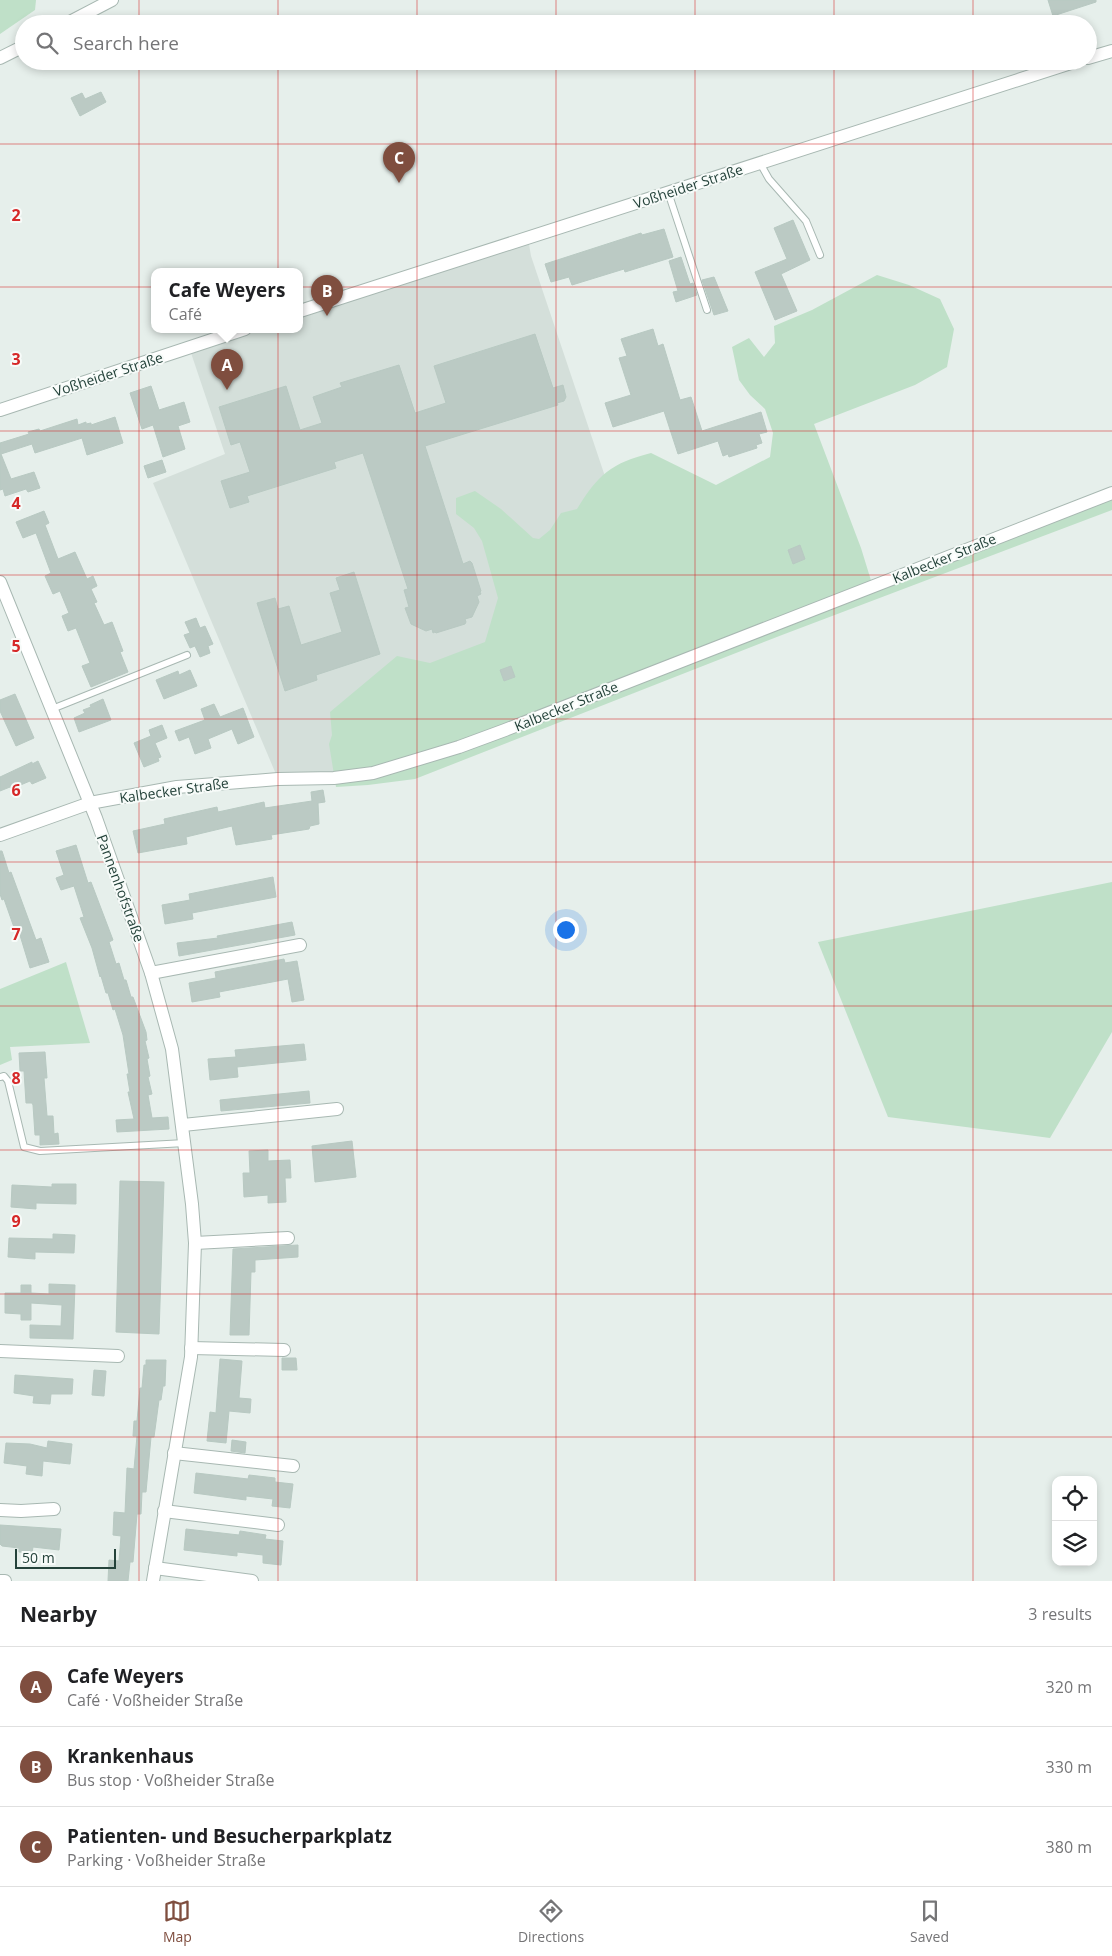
<!DOCTYPE html>
<meta charset="utf-8">
<style>
body{margin:0;font-family:"Open Sans",sans-serif;background:#f2f2f2;color:#202124}
.controls{position:absolute;right:15px;bottom:15px;display:grid;overflow:hidden;border-radius:10px;box-shadow:0 2px 8px #0003}
.controls button{width:45px;height:45px;display:grid;place-items:center;padding:0;border:0;border-bottom:1px solid #e0e0e0;background:#fff;color:#202124;font:25px sans-serif}
.scale{position:absolute;left:15px;bottom:12px;width:101px;box-sizing:border-box;padding-left:5px;border:2px solid #24423a;border-top:0;font-size:14px;line-height:18px;white-space:nowrap;color:#24423a;-webkit-text-stroke:4px #f7fbf9;paint-order:stroke}
.you{position:absolute;left:565px;top:929px;width:18px;height:18px;margin:-12px;border:4px solid #fff;border-radius:50%;background:#1a73e8;box-shadow:0 0 0 8px #1a73e833}
.badge{display:grid;place-items:center;width:32px;height:32px;border-radius:50%;background:#7f4e3f;color:#fff;font-size:16px;font-weight:700}
.pin{position:absolute;translate:-50% -41px;filter:drop-shadow(0 1px 2px #0008)}
.pin::after{content:'';position:absolute;top:26px;width:18px;height:15px;background:inherit;clip-path:polygon(0 0,100% 0,50% 100%)}
.popup{position:absolute;left:151px;top:268px;width:152px;height:65px;box-sizing:border-box;display:grid;place-content:center;border-radius:10px;background:#fff;filter:drop-shadow(0 1px 4px #0005);font-size:16px;white-space:nowrap;color:#757577}
.popup b{font-size:19px;color:#202124}
.popup::after{content:'';position:absolute;left:50%;top:100%;margin-left:-10px;border:10px solid transparent;border-top-color:#fff}
.list{margin:0;padding:0;list-style:none}
h2{display:flex;justify-content:space-between;align-items:center;height:65px;margin:0;padding:0 20px;font-size:21px}
h2 small{font-size:16px;font-weight:400;color:#757577}
.list li{display:grid;grid-template-columns:32px 1fr auto;gap:15px;align-items:center;box-sizing:border-box;height:80px;padding:0 20px;border-top:1px solid #e0e0e0}
.list b{display:block;font-size:19px;white-space:nowrap}
.list p{margin:0;font-size:16px;white-space:nowrap;color:#757577}
.list em{font-size:16px;font-style:normal;color:#757577}
.icon{flex:none;width:28px;height:28px;fill:none;stroke:currentColor;stroke-width:2;stroke-linecap:round;stroke-linejoin:round}
.map{position:relative;flex:none;width:1112px;height:1581px;overflow:hidden}
.search{position:absolute;background:#fff;box-shadow:0 2px 8px #0003;left:15px;right:15px;top:15px;height:55px;display:flex;align-items:center;gap:12px;box-sizing:border-box;padding:0 18px;border-radius:28px;color:#757577;font-size:19px}
.sheet{height:305px;background:#fff}
nav{display:flex;justify-content:space-around;align-items:center;box-sizing:border-box;height:70px;border-top:1px solid #e0e0e0;background:#fff;font-size:14px;color:#757577}
nav a{display:grid;justify-items:center;gap:2px}
nav .on{color:#7f4e3f}
.map>svg:first-child{display:block}
.built{fill:#d4dfda}
.green{fill:#bfe0c8}
.building{fill:#bbcac4;stroke:#b8c9c2}
.lines{fill:none;stroke-linecap:round;stroke-linejoin:round}
.service-casing{stroke:#a8b8b2;stroke-width:8}
.minor-casing{stroke:#a8b8b2;stroke-width:14}
.service{stroke:#fff;stroke-width:6}
.minor{stroke:#fff;stroke-width:12}
.grid{fill:none;stroke:#d62828;stroke-width:1;stroke-opacity:0.55}
.labels{text-anchor:middle;dominant-baseline:central;stroke-width:4;stroke-linejoin:round;paint-order:stroke}
.street-label{font-size:14px;fill:#24423a;stroke:#f7fbf9}
.grid-label{font-size:16px;text-anchor:middle;font-weight:bold;fill:#d62828;stroke:#f7fbf9;stroke-width:4;stroke-linejoin:round;paint-order:stroke}
</style>
<div class="map">
<svg width="1112" height="1581" viewBox="0 0 1112 1581">
<rect width="100%" height="100%" fill="#e6efeb"/>
<!-- built -->
<polygon class="built" points="528,238 531,256 669,667 373,773 278,779 153,483 225,454 189,347 245,329 300,329 300,311"/>
<!-- green -->
<g class="green">
<polygon points="0,0 36,0 35,10 0,34"/>
<path d="M 877,275 L 909,285 L 940,299 L 954,329 L 947,367 L 915,385 L 814,424 L 861,548 L 873,587 L 1112,493 L 1112,510 L 782,635 L 415,779 L 368,785 L 336,787 L 329,744 L 332,735 L 330,712 L 397,656 L 430,663 L 485,642 L 498,598 L 482,541 L 474,528 L 456,514 L 456,498 L 475,491 L 501,509 L 533,538 L 539,539 L 550,530 L 561,513 L 577,509 C 598,475 611,463 651,453 L 716,485 L 770,457 L 773,433 L 765,409 L 750,395 L 739,380 L 732,347 L 749,338 L 764,357 L 775,343 L 774,326 L 812,310 Z"/>
<polygon points="1112,882 1112,1032 1050,1138 888,1117 818,942"/>
<polygon points="66,962 90,1043 10,1047 12,1060 0,1065 0,989"/>
</g>
<!-- building -->
<g class="building">
<polygon points="1048,0 1096,0 1096,2 1053,16"/>
<polygon points="101,92 106,102 80,116 71,98 82,93 85,99"/>
<polygon points="793,220 810,260 781,274 797,311 775,320 755,272 787,259 774,228"/>
<polygon points="664,229 673,257 625,272 624,269 572,285 569,277 551,282 545,264 641,233 642,235"/>
<polygon points="681,257 690,284 693,283 697,295 676,302 673,292 678,291 669,261"/>
<polygon points="714,277 728,311 714,315 702,280"/>
<polygon points="653,329 658,346 663,344 680,400 691,397 702,431 761,412 767,432 759,434 762,443 756,445 757,448 729,457 728,454 723,456 718,441 678,454 664,411 613,427 605,403 631,395 619,358 627,356 621,339"/>
<polygon points="535,334 553,388 563,385 566,397 564,401 557,403 558,405 425,446 463,564 470,561 472,563 481,591 480,592 481,594 477,596 479,602 472,617 465,619 466,622 465,624 436,633 435,632 433,633 432,629 426,631 411,624 405,608 409,607 404,590 408,589 363,453 334,462 336,468 247,496 249,502 230,508 221,481 250,472 240,442 231,445 219,407 286,386 300,430 322,423 313,397 342,387 340,383 399,365 415,413 446,403 434,366"/>
<polygon points="151,386 159,410 184,402 190,422 178,426 185,449 163,457 153,425 142,429 130,393"/>
<polygon points="115,417 123,443 87,455 82,438 35,453 32,444 1,454 11,479 34,472 40,488 28,492 26,489 5,496 3,489 0,490 0,443 29,434 28,432 39,429 40,431 77,419 78,425 86,422 86,424 91,423 91,425"/>
<polygon points="162,460 166,472 148,478 144,466"/>
<polygon points="44,511 49,523 45,525 58,559 75,552 87,579 93,576 97,586 91,589 97,602 94,603 104,625 112,622 123,651 120,652 128,672 91,687 82,666 90,663 76,628 68,631 62,616 69,613 60,591 53,594 45,576 51,573 36,533 23,538 16,522"/>
<polygon points="800,545 805,559 793,564 788,550"/>
<polygon points="354,572 380,654 316,675 317,680 285,691 257,603 275,598 278,609 289,606 301,645 342,632 330,593 340,590 336,578"/>
<polygon points="196,618 200,628 205,626 213,644 208,646 210,653 200,657 195,646 190,648 184,635 190,633 185,622"/>
<polygon points="511,666 515,677 504,681 500,670"/>
<polygon points="190,670 197,686 164,699 156,680 178,671 179,675"/>
<polygon points="15,694 34,738 16,746 0,711 0,700"/>
<polygon points="103,699 111,720 79,732 74,718 85,713 83,710 91,707 90,705"/>
<polygon points="214,704 220,717 243,708 254,737 238,744 232,729 208,739 211,748 195,754 189,737 179,741 175,731 205,720 201,709"/>
<polygon points="162,725 167,738 155,743 161,757 158,758 159,761 144,767 134,743 151,736 149,730"/>
<polygon points="38,761 46,778 32,784 30,781 11,789 10,787 0,791 0,777 32,762 32,764"/>
<polygon points="323,790 325,802 318,803 319,824 310,826 309,829 271,835 272,839 236,845 232,826 186,837 187,844 138,853 133,831 165,824 164,819 217,807 218,812 264,802 265,808 312,801 311,792"/>
<polygon points="76,845 88,883 91,882 113,940 109,942 116,964 119,963 124,980 126,980 131,997 133,997 146,1032 147,1040 145,1041 149,1058 147,1059 150,1076 148,1077 152,1094 148,1095 152,1118 168,1117 169,1129 117,1132 116,1120 134,1119 128,1092 130,1092 127,1074 129,1074 123,1035 115,1009 113,1010 108,993 106,993 101,976 100,977 92,948 80,918 84,917 74,886 61,890 56,878 64,875 56,851"/>
<polygon points="0,851 2,851 9,873 11,872 36,940 41,938 49,962 30,968 19,932 16,933 4,899 2,900 0,894"/>
<polygon points="273,877 276,897 192,913 193,919 165,924 162,905 190,900 189,894"/>
<polygon points="292,922 295,935 179,956 177,943 218,938 217,936"/>
<polygon points="284,959 285,963 297,961 304,1000 292,1002 288,979 219,992 220,997 192,1002 189,983 216,978 215,972"/>
<polygon points="304,1044 306,1060 237,1067 238,1077 210,1080 208,1059 236,1057 235,1050"/>
<polygon points="45,1052 47,1078 44,1078 47,1116 53,1116 54,1134 58,1133 59,1144 40,1145 40,1135 35,1135 33,1105 32,1103 26,1103 24,1071 20,1071 19,1053"/>
<polygon points="309,1091 310,1103 221,1111 220,1100"/>
<polygon points="352,1141 356,1177 315,1182 312,1146"/>
<polygon points="268,1150 268,1161 290,1160 291,1178 285,1178 286,1202 268,1203 268,1195 244,1197 243,1173 250,1173 249,1151"/>
<polygon points="120,1181 164,1182 159,1334 116,1332"/>
<polygon points="52,1184 76,1184 76,1204 36,1203 36,1209 11,1207 12,1185 52,1187"/>
<polygon points="53,1234 75,1235 74,1253 35,1252 35,1259 8,1257 9,1238 53,1239"/>
<polygon points="298,1245 298,1257 255,1260 255,1272 251,1272 249,1335 230,1335 233,1249"/>
<polygon points="49,1284 75,1285 73,1339 30,1338 30,1325 61,1326 62,1305 31,1303 31,1320 21,1320 21,1314 5,1313 5,1293 21,1293 21,1285 31,1285 31,1293 49,1294"/>
<polygon points="282,1358 296,1358 297,1370 282,1370"/>
<polygon points="220,1359 242,1361 239,1398 251,1399 250,1413 229,1411 226,1443 207,1441 210,1412 216,1413"/>
<polygon points="146,1360 166,1360 165,1386 163,1386 161,1400 159,1400 154,1437 151,1437 146,1492 142,1492 141,1514 137,1514 133,1562 130,1562 128,1581 108,1581 109,1560 119,1561 121,1536 113,1535 114,1512 125,1513 127,1468 134,1469 137,1436 133,1436 134,1421 137,1421 140,1388 142,1388 144,1365 146,1365"/>
<polygon points="94,1370 106,1371 104,1396 92,1395"/>
<polygon points="15,1375 73,1379 72,1394 51,1394 50,1404 33,1403 34,1396 14,1393"/>
<polygon points="232,1440 246,1442 245,1453 231,1451"/>
<polygon points="48,1441 72,1444 70,1464 43,1461 42,1476 26,1474 27,1466 4,1463 6,1443 30,1444 47,1448"/>
<polygon points="196,1473 248,1479 249,1475 275,1478 275,1482 293,1484 290,1508 272,1506 273,1499 246,1496 246,1500 194,1493"/>
<polygon points="0,1525 61,1529 59,1550 33,1547 32,1553 19,1552 19,1548 2,1546 0,1544"/>
<polygon points="186,1529 239,1535 240,1531 266,1535 265,1539 283,1541 281,1565 263,1563 263,1555 237,1552 237,1556 184,1550"/>
</g>
<g class="lines">
<defs>
<g id="service">
<polyline points="760,163 769,179 806,221 820,255"/>
<polyline points="668,192 707,310"/>
<polyline points="52,709 187,655"/>
<polyline points="0,1077 4,1076 8,1081 24,1147 40,1151 185,1143"/>
</g>
<g id="minor">
<polyline points="66,24 112,0"/>
<polyline points="0,58 24,46"/>
<polyline points="1088,58 1112,51"/>
<polyline points="300,311 1077,61"/>
<polyline points="0,410 245,329"/>
<polyline points="0,582 96,818 151,973 172,1049 192,1204 195,1243 191,1357 153,1581"/>
<polyline points="0,835 90,803 177,787 278,779 334,778 373,773 459,747 505,730 1112,493"/>
<polyline points="151,973 300,945"/>
<polyline points="183,1125 337,1109"/>
<polyline points="195,1243 288,1238"/>
<polyline points="191,1348 284,1350"/>
<polyline points="0,1351 118,1356"/>
<polyline points="174,1453 293,1466"/>
<polyline points="0,1510 21,1511 54,1509"/>
<polyline points="164,1511 278,1525"/>
<polyline points="155,1568 252,1581"/>
<polyline points="0,1581 5,1581"/>
</g>
</defs>
<!-- service casing -->
<use href="#service" class="service-casing"/>
<!-- minor casing -->
<use href="#minor" class="minor-casing"/>
<!-- service -->
<use href="#service" class="service"/>
<!-- minor -->
<use href="#minor" class="minor"/>
</g>
<!-- grid -->
<path class="grid" d="M 139,0 L 139,24M 278,0 L 278,24M 417,0 L 417,24M 556,0 L 556,24M 695,0 L 695,24M 834,0 L 834,24M 973,0 L 973,24M 139,61 L 139,1581M 278,61 L 278,1581M 417,61 L 417,1581M 556,61 L 556,1581M 695,61 L 695,1581M 834,61 L 834,1581M 973,61 L 973,1581M 0,144 L 1112,144M 0,287 L 1112,287M 0,431 L 1112,431M 0,575 L 1112,575M 0,719 L 1112,719M 0,862 L 1112,862M 0,1006 L 1112,1006M 0,1150 L 1112,1150M 0,1294 L 1112,1294M 0,1437 L 1112,1437"/>
<g class="labels">
<!-- street labels -->
<g class="street-label">
<text transform="translate(688 186) rotate(-18)">Voßheider Straße</text>
<text transform="translate(108 374) rotate(-18)">Voßheider Straße</text>
<text transform="translate(944 558) rotate(-22)">Kalbecker Straße</text>
<text transform="translate(566 706) rotate(-22)">Kalbecker Straße</text>
<text transform="translate(174 790) rotate(-8)">Kalbecker Straße</text>
<text transform="translate(121 888) rotate(70)">Pannenhofstraße</text>
</g>
</g>
<g class="grid-label">
<text x="16" y="221">2</text>
<text x="16" y="365">3</text>
<text x="16" y="509">4</text>
<text x="16" y="652">5</text>
<text x="16" y="796">6</text>
<text x="16" y="940">7</text>
<text x="16" y="1084">8</text>
<text x="16" y="1227">9</text>
</g>
</svg>
<div class="controls">
<button><svg class="icon" aria-label="locate" viewBox="0 0 24 24"><circle cx="12" cy="12" r="6"/><path d="M12 2v4M12 18v4M2 12h4M18 12h4"/></svg></button>
<button><svg class="icon" aria-label="layers" viewBox="0 0 24 24"><path d="M12 4l9 5-9 5-9-5zM3 14l9 5 9-5"/></svg></button>
</div>
<div class="scale">50 m</div>
<div class="you"></div>
<div class="pin badge" style="left:227px;top:390px">A</div>
<div class="popup"><b>Cafe Weyers</b>Café</div>
<div class="pin badge" style="left:327px;top:316px">B</div>
<div class="pin badge" style="left:399px;top:183px">C</div>
<div class="search"><svg class="icon" aria-label="search" viewBox="0 0 24 24"><circle cx="10" cy="10" r="6"/><path d="M15 15l6 6"/></svg>Search here</div>
</div>
<section class="sheet">
<h2>Nearby<small>3 results</small></h2>
<ul class="list">
<li><span class="badge">A</span><div><b>Cafe Weyers</b><p>Café · Voßheider Straße</p></div><em>320 m</em></li>
<li><span class="badge">B</span><div><b>Krankenhaus</b><p>Bus stop · Voßheider Straße</p></div><em>330 m</em></li>
<li><span class="badge">C</span><div><b>Patienten- und Besucherparkplatz</b><p>Parking · Voßheider Straße</p></div><em>380 m</em></li>
</ul>
</section>
<nav>
<a class="on"><svg class="icon" aria-label="map" viewBox="0 0 24 24"><path d="M3 6l6-2 6 2 6-2v14l-6 2-6-2-6 2zM9 4v14M15 6v14"/></svg>Map</a>
<a><svg class="icon" aria-label="directions" viewBox="0 0 24 24"><path d="M12 3l9 9-9 9-9-9zM9 14v-3h6M13 9l2 2-2 2"/></svg>Directions</a>
<a><svg class="icon" aria-label="saved" viewBox="0 0 24 24"><path d="M7 4h10v16l-5-4-5 4z"/></svg>Saved</a>
</nav>
